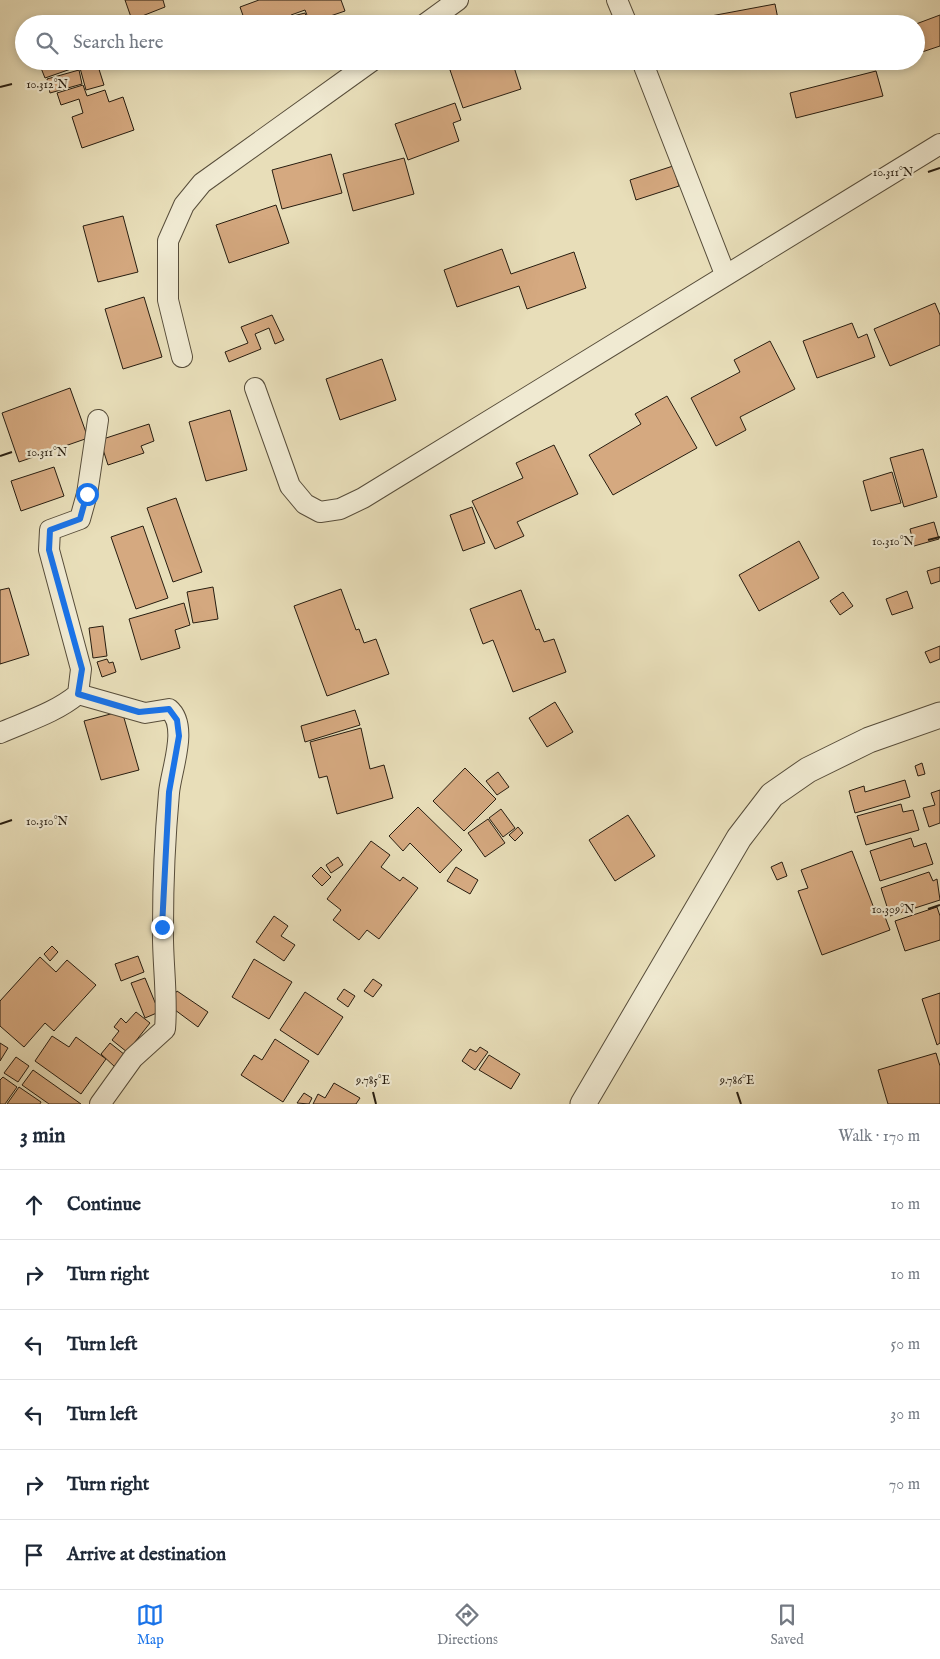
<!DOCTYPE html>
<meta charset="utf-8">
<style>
body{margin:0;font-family:"IM FELL English",serif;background:#f2f2f3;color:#1f2937}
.stop{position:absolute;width:15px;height:15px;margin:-11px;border:4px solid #1a73e8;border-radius:50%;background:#fff}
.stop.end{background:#1a73e8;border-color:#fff;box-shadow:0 1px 5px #0008}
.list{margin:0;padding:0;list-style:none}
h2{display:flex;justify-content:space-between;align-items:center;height:65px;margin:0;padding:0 20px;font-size:21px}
h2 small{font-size:16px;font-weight:400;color:#747a83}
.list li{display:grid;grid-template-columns:32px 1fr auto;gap:15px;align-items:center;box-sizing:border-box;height:70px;padding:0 20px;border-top:1px solid #e0e1e3}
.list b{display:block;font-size:19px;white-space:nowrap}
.list em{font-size:16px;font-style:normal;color:#747a83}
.icon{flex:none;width:28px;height:28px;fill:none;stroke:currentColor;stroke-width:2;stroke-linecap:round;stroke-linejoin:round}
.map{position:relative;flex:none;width:940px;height:1104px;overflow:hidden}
.search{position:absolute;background:#fff;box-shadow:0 2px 8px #0003;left:15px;right:15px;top:15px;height:55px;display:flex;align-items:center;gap:12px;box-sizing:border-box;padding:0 18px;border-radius:28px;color:#747a83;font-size:19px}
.sheet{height:485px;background:#fff}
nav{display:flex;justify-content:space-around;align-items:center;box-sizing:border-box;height:70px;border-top:1px solid #e0e1e3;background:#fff;font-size:14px;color:#747a83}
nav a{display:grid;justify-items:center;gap:2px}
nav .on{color:#1a73e8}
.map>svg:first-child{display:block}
.building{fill:#d5a980;stroke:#271d10}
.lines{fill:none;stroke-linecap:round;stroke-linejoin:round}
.minor-casing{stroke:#574d3a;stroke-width:22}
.tertiary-casing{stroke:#574d3a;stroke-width:27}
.minor{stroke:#f0ead2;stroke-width:20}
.tertiary{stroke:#f0ead2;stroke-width:25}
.route{stroke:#1a73e8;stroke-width:6}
.ticks{fill:none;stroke:#271d10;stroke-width:2}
.ticks-label{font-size:12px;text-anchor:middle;fill:#271d10;stroke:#f0ead2;stroke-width:4.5;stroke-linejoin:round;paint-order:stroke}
</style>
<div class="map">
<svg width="940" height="1104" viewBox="0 0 940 1104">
<rect width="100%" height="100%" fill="#e8deb9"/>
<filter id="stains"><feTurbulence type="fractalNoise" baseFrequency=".004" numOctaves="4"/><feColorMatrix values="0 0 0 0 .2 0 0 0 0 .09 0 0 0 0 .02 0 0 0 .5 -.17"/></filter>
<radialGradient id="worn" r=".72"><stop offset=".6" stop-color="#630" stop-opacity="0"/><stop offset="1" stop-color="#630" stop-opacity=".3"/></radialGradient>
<!-- building -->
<g class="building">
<polygon points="125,0 163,0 165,7 132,20"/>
<polygon points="259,0 341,0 345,11 310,23 305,10 291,15 294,24 246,24 240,7"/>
<polygon points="775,4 779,24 685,24 684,21"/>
<polygon points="305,13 308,22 295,24 293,16"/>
<polygon points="940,15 940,46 916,54 916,24"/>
<polygon points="44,61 94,61 45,78 39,63"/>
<polygon points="478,61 512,61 521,89 463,108 450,70"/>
<polygon points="97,63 104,85 86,90 80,68"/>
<polygon points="79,70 82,84 50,93 47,79"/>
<polygon points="876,71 883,96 796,118 790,93"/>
<polygon points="83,85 87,96 105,90 109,102 123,97 134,130 82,148 72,117 83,113 79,99 61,105 57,93"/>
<polygon points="455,103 461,120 453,123 459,141 408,160 395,124"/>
<polygon points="331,154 342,193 282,209 272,170"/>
<polygon points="404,158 414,194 353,211 343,174"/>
<polygon points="673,166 679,186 636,200 630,180"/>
<polygon points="276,205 289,243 229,263 216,225"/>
<polygon points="123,216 138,272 98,282 83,226"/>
<polygon points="502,249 511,274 574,252 586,288 527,309 519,286 457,307 444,270"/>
<polygon points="144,297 162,357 123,369 105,309"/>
<polygon points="935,303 940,315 940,345 890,366 874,329"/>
<polygon points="272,315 284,340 275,344 269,328 255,334 261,349 229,362 225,352 248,343 241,327"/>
<polygon points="852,323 858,338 867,334 875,357 817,378 803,341"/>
<polygon points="770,341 795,389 740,417 746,430 716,446 691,398 740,372 734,360"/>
<polygon points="382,359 396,400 340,420 326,379"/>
<polygon points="70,388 88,438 19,462 2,413"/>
<polygon points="667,396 697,448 613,495 589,455 641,424 635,414"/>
<polygon points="230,410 247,470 206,481 189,422"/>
<polygon points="149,424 154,441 141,446 144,453 108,465 100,440"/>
<polygon points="554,445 578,494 517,522 524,536 495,549 472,501 523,478 516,463"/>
<polygon points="923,449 937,497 904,507 890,458"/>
<polygon points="54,467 64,496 21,511 11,481"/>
<polygon points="892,472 901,503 871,511 863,481"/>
<polygon points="176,498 202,572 173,582 147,508"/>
<polygon points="472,507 485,543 463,551 450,515"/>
<polygon points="934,522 939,539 914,546 910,529"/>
<polygon points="143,526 168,598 136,609 111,537"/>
<polygon points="799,541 819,578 759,611 739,575"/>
<polygon points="940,567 940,581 931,584 927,571"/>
<polygon points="213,587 218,619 193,623 187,592"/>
<polygon points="9,588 29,655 0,664 0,590"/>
<polygon points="341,589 356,630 359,629 364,643 376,639 389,674 327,696 294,606"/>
<polygon points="521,590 536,630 539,629 544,642 554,639 566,672 513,692 493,640 483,644 470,609"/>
<polygon points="907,591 913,608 892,615 886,599"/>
<polygon points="843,592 853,606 840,615 830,601"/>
<polygon points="184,603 190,625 175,630 180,648 141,660 129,619"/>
<polygon points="103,626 107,656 93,658 89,628"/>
<polygon points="940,646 940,659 930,663 925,652"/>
<polygon points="107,659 109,663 113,662 116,672 102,677 97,662"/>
<polygon points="555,702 573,732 547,747 529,718"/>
<polygon points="355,710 360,725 305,742 301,726"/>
<polygon points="122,711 139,770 101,780 84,721"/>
<polygon points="361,728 370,769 384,765 393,798 337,814 327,776 319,778 310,742"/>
<polygon points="922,763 925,774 918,776 915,766"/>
<polygon points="465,768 496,799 464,831 433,801"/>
<polygon points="498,772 509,787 497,795 486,781"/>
<polygon points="905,780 910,797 855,813 849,791 864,786 865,792"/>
<polygon points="940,790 940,823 929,827 923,808 935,805 931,793"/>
<polygon points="901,804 903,812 913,810 919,830 866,845 857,816"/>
<polygon points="418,807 462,850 440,873 410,843 403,851 389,836"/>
<polygon points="501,809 515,828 503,837 489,818"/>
<polygon points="628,815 655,856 615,881 589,840"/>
<polygon points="488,819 505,843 485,857 468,833"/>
<polygon points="518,827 523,833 515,841 509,835"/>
<polygon points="911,838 914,847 926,843 933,864 880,881 870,851"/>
<polygon points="371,841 390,855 381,867 400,881 403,877 418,888 379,939 367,930 359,940 333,920 341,910 327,899"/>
<polygon points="852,851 875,911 882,909 890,930 822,955 798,891 808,888 801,870"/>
<polygon points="338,857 343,865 331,873 326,865"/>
<polygon points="782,862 787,876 777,880 771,867"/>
<polygon points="321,867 331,877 322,886 312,876"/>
<polygon points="456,867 478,880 470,894 447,881"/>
<polygon points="929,872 933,881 937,879 940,900 890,916 881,888"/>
<polygon points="937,907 940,916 940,940 905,951 895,921"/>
<polygon points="274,916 288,926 281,936 295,945 284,961 256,942"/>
<polygon points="52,946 58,952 50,961 44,954"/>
<polygon points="138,956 144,972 121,981 115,964"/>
<polygon points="40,957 56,972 67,960 96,985 54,1031 45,1023 24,1047 0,1026 0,1001"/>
<polygon points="254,959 292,982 269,1019 232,997"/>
<polygon points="145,978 159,1012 145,1018 131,983"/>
<polygon points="373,979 382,985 373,997 364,991"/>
<polygon points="344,989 355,996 348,1007 337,999"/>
<polygon points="177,991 208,1012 198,1027 167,1004"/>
<polygon points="305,992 343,1017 318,1055 280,1030"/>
<polygon points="940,993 940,1043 937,1045 922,999"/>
<polygon points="136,1012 150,1023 127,1052 112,1040 119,1031 114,1027 121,1018 126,1023"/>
<polygon points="52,1036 69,1047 76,1037 106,1059 81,1094 35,1061"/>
<polygon points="275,1039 309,1061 283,1102 241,1075 254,1055 262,1060"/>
<polygon points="0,1043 8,1048 0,1061"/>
<polygon points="110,1043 125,1055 115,1067 101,1054"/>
<polygon points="480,1047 488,1052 475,1070 462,1061 470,1049 476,1052"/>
<polygon points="936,1053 940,1066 940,1104 888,1104 878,1070"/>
<polygon points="489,1055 520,1074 511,1089 479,1070"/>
<polygon points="16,1057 29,1066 18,1082 4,1073"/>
<polygon points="33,1070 81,1104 49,1104 22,1085"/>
<polygon points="3,1077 17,1087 5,1104 0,1104 0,1080"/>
<polygon points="334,1083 360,1098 356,1104 313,1104 318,1094 325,1098"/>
<polygon points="19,1087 41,1102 40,1104 7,1104"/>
<polygon points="304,1093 312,1098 309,1104 297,1103"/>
</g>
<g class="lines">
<defs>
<g id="minor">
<polyline points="617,0 627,24"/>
<polyline points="425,24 458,0"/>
<polyline points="642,61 725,274"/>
<polyline points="182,357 168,300 168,241 184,205 202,183 372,61"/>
<polyline points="255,388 290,486 305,504 320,512 340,509 363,498 940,144"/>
<path d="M 78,694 L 145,713 L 169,709 C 189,726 171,770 169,793 C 165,837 163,882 163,926 C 162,960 168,994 165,1029 L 133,1058 L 100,1104"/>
<path d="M 0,733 C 27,721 55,713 78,694 L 81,669 L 49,550 L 50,530 L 80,519 L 87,494 L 98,420"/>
</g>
<polyline id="tertiary" points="583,1104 739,838 772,795 808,770 869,740 940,715"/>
</defs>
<!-- minor casing -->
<use href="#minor" class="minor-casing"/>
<!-- tertiary casing -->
<use href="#tertiary" class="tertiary-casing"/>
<!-- minor -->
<use href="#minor" class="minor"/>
<!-- tertiary -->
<use href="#tertiary" class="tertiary"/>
</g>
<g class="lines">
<!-- route -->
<polyline class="route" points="87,494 80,519 50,530 49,550 82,669 78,694 139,712 169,709 177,720 179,736 169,792 162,927"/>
</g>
<!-- ticks -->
<path class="ticks" d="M 0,87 L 12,84M 928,172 L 940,168M 0,456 L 12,452M 928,540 L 940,537M 0,824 L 12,820M 928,909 L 940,905M 373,1092 L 376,1104M 737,1092 L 741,1104"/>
<g class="ticks-label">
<text x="47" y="88">10.312°N</text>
<text x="893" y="176">10.311°N</text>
<text x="47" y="456">10.311°N</text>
<text x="893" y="545">10.310°N</text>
<text x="47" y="825">10.310°N</text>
<text x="893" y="913">10.309°N</text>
<text x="373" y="1084">9.785°E</text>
<text x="737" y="1084">9.786°E</text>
</g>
<rect width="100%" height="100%" filter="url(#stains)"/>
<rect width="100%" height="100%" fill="url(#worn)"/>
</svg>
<div class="stop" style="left:87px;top:494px"></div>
<div class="stop end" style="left:162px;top:927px"></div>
<div class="search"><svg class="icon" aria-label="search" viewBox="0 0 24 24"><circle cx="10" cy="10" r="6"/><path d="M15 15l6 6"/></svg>Search here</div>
</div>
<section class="sheet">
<h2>3 min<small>Walk · 170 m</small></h2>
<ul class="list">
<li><svg class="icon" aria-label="ahead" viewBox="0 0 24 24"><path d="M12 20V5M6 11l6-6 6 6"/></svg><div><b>Continue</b></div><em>10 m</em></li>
<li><svg class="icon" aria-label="right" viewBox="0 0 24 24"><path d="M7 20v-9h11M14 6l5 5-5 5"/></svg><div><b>Turn right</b></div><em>10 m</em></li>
<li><svg class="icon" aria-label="left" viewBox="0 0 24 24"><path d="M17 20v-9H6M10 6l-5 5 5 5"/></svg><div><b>Turn left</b></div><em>50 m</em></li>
<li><svg class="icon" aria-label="left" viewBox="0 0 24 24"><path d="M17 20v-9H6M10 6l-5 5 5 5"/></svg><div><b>Turn left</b></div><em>30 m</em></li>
<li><svg class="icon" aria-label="right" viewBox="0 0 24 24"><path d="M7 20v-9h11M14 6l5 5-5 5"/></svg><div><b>Turn right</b></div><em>70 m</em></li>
<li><svg class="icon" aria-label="arrive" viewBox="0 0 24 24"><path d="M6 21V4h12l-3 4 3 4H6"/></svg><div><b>Arrive at destination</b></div></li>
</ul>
</section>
<nav>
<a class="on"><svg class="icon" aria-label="map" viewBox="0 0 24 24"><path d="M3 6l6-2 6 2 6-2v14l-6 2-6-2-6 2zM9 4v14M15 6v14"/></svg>Map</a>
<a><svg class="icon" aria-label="directions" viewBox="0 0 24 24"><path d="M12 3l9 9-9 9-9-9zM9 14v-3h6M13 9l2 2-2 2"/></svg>Directions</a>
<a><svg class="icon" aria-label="saved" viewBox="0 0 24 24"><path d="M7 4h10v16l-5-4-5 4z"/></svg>Saved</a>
</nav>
